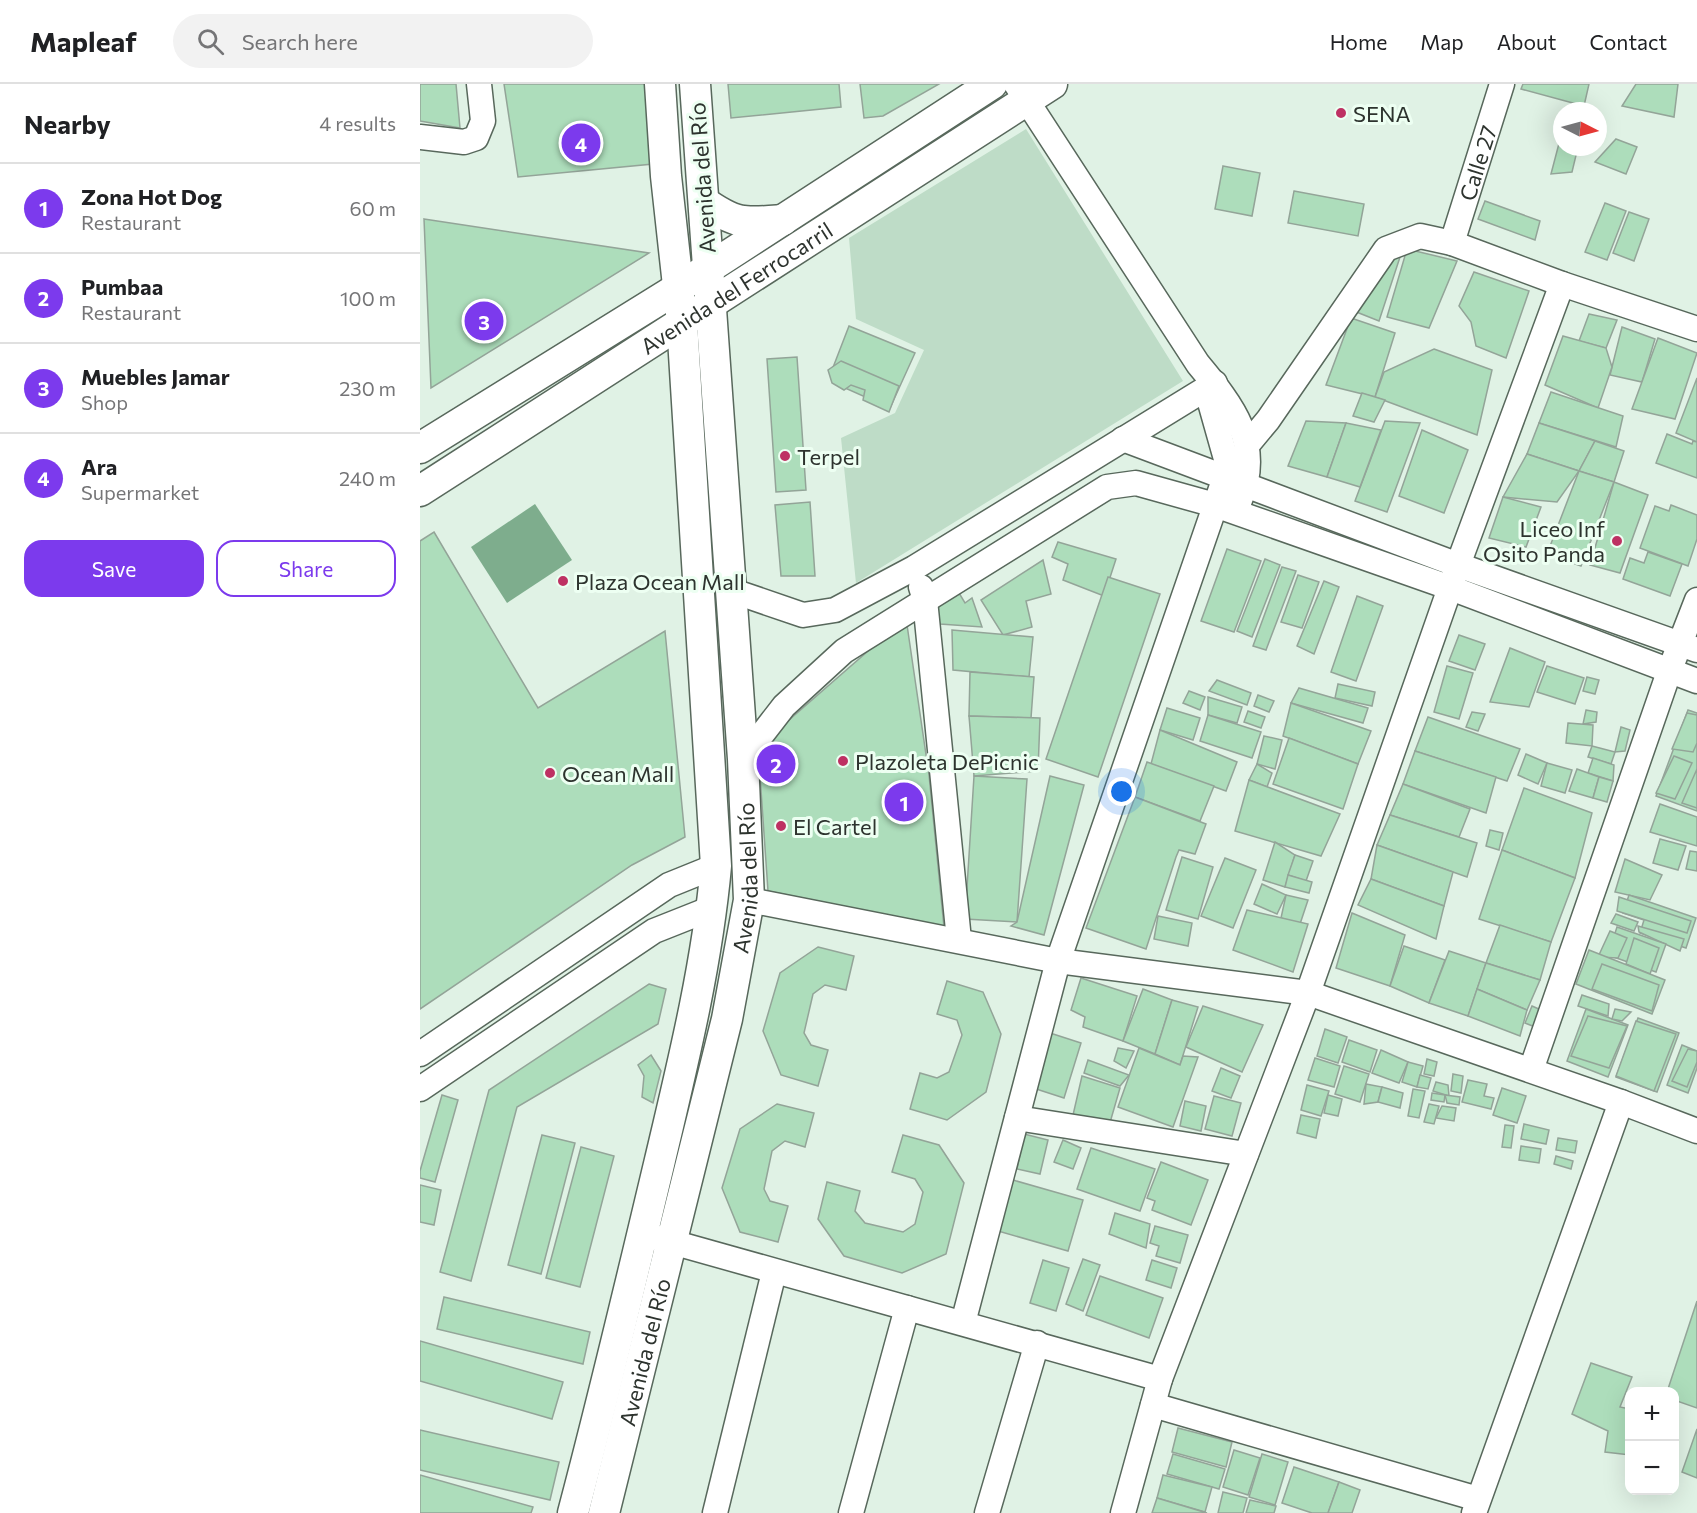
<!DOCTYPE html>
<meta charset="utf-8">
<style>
body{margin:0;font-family:Commissioner,sans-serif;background:#f2f2f2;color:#202124}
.controls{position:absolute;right:18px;bottom:18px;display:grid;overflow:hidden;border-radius:12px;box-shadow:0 6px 24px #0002}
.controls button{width:54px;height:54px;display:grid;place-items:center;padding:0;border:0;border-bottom:2px solid #e0e0e0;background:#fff;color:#202124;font:30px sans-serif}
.compass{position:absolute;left:1133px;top:18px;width:54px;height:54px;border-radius:50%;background:#fff;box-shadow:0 6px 24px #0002;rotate:96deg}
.you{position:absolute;left:702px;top:708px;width:21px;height:21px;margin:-15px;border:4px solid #fff;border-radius:50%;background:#1a73e8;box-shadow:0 0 0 9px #1a73e833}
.badge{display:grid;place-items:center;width:39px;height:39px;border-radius:50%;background:#7c3aed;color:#fff;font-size:20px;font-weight:700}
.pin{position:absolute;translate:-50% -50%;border:3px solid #fff;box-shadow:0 2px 6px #0006}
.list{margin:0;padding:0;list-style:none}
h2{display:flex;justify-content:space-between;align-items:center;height:78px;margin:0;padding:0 24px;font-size:26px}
h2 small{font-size:20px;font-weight:400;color:#757577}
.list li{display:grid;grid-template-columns:39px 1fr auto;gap:18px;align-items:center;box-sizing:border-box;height:90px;padding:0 24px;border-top:2px solid #e0e0e0}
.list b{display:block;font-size:22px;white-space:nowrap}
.list p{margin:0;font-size:20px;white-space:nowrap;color:#757577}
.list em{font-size:20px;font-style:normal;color:#757577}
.actions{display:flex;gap:12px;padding:18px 24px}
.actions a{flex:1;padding:14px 0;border:2px solid #7c3aed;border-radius:18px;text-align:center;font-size:21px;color:#7c3aed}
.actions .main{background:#7c3aed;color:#fff}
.icon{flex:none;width:33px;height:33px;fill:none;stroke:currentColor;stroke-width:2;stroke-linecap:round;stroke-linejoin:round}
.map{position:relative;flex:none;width:1277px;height:1429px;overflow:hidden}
header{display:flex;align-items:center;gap:36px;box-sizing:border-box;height:84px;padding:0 30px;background:#fff;border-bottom:2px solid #e0e0e0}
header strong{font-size:28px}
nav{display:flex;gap:33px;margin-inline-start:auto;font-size:21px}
.search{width:420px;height:54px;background:#f2f2f2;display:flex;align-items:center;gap:15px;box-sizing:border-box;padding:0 21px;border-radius:33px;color:#757577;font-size:22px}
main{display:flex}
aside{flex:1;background:#fff}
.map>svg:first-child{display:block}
.green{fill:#bedcc7}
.water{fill:#7ead8d}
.building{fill:#adddbb;stroke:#93a498;stroke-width:1.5}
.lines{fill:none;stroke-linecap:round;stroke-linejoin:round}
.minor-casing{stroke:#58685c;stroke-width:27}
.major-casing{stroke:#58685c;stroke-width:33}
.minor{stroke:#fff;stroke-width:24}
.major{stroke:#fff;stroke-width:30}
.poi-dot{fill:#be3163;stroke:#edfff2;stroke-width:2}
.labels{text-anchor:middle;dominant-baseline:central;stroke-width:6;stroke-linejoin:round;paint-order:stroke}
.poi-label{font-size:22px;fill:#2d332e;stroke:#edfff2;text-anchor:start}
.street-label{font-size:22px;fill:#2d332e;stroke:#edfff2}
</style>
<header>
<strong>Mapleaf</strong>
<div class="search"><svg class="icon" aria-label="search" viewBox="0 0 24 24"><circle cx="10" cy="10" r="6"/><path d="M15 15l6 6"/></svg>Search here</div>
<nav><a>Home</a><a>Map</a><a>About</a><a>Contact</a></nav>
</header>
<main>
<aside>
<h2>Nearby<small>4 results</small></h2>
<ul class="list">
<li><span class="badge">1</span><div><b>Zona Hot Dog</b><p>Restaurant</p></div><em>60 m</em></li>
<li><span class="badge">2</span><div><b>Pumbaa</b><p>Restaurant</p></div><em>100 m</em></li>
<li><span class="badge">3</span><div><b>Muebles Jamar</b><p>Shop</p></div><em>230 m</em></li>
<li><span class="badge">4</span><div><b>Ara</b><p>Supermarket</p></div><em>240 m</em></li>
</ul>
<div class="actions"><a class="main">Save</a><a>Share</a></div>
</aside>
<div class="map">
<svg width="1277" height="1429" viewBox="0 0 1277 1429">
<rect width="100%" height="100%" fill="#e0f2e5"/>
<!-- green -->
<polygon class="green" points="606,45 763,297 436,499 421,354 475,329 504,266 436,235 429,154"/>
<!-- water -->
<polygon class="water" points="115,420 152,476 87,519 51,463"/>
<!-- building -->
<g class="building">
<polygon points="0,0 36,0 40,44 0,37"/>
<polygon points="84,0 227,0 233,80 98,93"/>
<polygon points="308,0 419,0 421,23 311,34"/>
<polygon points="440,0 519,0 463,32 444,34"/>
<polygon points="1103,0 1169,0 1164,22 1101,5"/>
<polygon points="1216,0 1258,0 1254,33 1202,22"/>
<polygon points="1142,48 1142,63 1158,63 1152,88 1131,90"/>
<polygon points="1196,55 1217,63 1206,90 1175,78"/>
<polygon points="803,82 840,89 832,132 795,125"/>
<polygon points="874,107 944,120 938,152 868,139"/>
<polygon points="1065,117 1120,137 1115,156 1058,135"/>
<polygon points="1185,119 1206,127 1187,176 1165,168"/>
<polygon points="1209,128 1229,135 1214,177 1193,169"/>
<polygon points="4,135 229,169 11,304"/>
<polygon points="987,165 1037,177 1009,244 967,233"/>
<polygon points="982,167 959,237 934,227 964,174"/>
<polygon points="1054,188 1109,207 1086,274 1056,262 1051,238 1039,222"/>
<polygon points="1169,230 1197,236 1186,264 1159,257"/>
<polygon points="931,234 975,249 955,313 906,301"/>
<polygon points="429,242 495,269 470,324 416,300 412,286"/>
<polygon points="1202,243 1235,255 1222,298 1190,291"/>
<polygon points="1143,252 1186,264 1192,283 1178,324 1125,301"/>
<polygon points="1238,254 1277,269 1255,335 1212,325"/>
<polygon points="1014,265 1072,286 1057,351 955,313 964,288"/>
<polygon points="377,273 386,406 356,408 347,275"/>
<polygon points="421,277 479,302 469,328 443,316 445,306 431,301 424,306 412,299 408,286"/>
<polygon points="1277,294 1277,358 1256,349"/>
<polygon points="1131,308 1203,332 1196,363 1119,339"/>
<polygon points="942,309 965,316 954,338 933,332"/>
<polygon points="886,337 926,339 907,393 868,382"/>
<polygon points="965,337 1000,339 967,428 935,417"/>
<polygon points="926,339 961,346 940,403 907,393"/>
<polygon points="1119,339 1175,357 1159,387 1107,370"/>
<polygon points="1002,346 1048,366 1024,429 979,412"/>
<polygon points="1247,350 1272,360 1273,357 1277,358 1277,394 1236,379"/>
<polygon points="1175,357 1204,367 1194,398 1159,387"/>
<polygon points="1107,370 1159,387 1137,418 1083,413"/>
<polygon points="1159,387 1194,398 1161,482 1127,470"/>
<polygon points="1194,398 1228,411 1200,489 1170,481"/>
<polygon points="1083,413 1121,423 1106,463 1069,454"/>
<polygon points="390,418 395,492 361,492 355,421"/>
<polygon points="1251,421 1277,431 1277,455 1268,482 1220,464 1235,422 1249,427"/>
<polygon points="14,448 118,624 245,547 265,753 212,781 0,925 0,457"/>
<polygon points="638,458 696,475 684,512 643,496 648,480 632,473"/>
<polygon points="807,465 841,477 814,548 781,537"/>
<polygon points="1228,468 1262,480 1250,512 1203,495 1210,474 1224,479"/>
<polygon points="845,475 860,481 832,553 817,547"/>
<polygon points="623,476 631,510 606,517 612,543 583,551 561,516"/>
<polygon points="862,483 876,487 846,566 833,562"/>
<polygon points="878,491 899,498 882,544 861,538"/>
<polygon points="688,493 740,510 678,693 626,675"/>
<polygon points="904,497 919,503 894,570 877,562"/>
<polygon points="536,504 545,519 552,514 562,543 520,540 512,514"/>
<polygon points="937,512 963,522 936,597 911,588"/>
<polygon points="486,534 509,691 524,843 348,807 338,663"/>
<polygon points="532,546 613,553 609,593 533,586"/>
<polygon points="1039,551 1065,560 1055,586 1029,577"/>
<polygon points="1090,564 1125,578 1109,623 1070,618"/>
<polygon points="1027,582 1053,589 1039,635 1014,628"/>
<polygon points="1127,582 1164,594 1155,620 1117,608"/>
<polygon points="550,588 614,593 611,634 549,632"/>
<polygon points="1167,593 1179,596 1175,610 1163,607"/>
<polygon points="797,596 831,609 827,621 789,607"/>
<polygon points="918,600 955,608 952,622 915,614"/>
<polygon points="879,604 948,624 943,639 871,619"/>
<polygon points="769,607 785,613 780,626 763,619"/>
<polygon points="838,611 854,617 849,628 834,622"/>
<polygon points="788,613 822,623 817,639 788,631"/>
<polygon points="871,619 951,647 938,680 863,652"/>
<polygon points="747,624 780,634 773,656 740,646"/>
<polygon points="1166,626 1177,628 1176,638 1163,640"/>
<polygon points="1268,626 1277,629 1277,727 1236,712"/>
<polygon points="828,627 845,633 841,644 824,638"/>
<polygon points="1052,628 1065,630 1058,647 1046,643"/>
<polygon points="1267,629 1277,631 1277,659 1273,668 1252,665"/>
<polygon points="788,631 841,648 832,674 780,657"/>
<polygon points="549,632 620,634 618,687 554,692"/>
<polygon points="1008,633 1100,665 1087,697 995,667"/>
<polygon points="1148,639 1173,641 1172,662 1146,659"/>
<polygon points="1201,643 1210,646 1205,667 1195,668"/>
<polygon points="740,646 817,678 806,707 731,680"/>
<polygon points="844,652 862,656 855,685 837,680"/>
<polygon points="869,654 938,680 923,725 853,700"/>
<polygon points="1172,662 1195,668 1191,680 1168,673"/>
<polygon points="995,667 1076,693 1066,729 983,700"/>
<polygon points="1106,670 1127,679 1118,700 1098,691"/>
<polygon points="1254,672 1272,679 1255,715 1236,709"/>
<polygon points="1173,674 1194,681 1193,697 1168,689"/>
<polygon points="727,678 794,702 780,737 715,713"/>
<polygon points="1127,679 1152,686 1145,709 1121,702"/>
<polygon points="837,680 852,689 847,703 829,696"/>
<polygon points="1157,685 1179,693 1173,714 1149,707"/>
<polygon points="1277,685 1277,724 1262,719"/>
<polygon points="554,692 607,695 597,838 545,835"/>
<polygon points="630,692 664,701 624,851 591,842 597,838"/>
<polygon points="1179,693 1193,697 1187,718 1173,714"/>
<polygon points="829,696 920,730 901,772 815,747"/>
<polygon points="983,700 1050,725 1039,753 970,731"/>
<polygon points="1104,704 1172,729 1155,794 1082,766"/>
<polygon points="715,713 786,740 775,770 759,766 756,773 726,865 666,844"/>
<polygon points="1240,720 1277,733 1277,762 1230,748"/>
<polygon points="970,731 1057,759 1047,793 957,761"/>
<polygon points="1070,746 1083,749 1079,766 1066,762"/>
<polygon points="1240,755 1266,762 1258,786 1233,779"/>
<polygon points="855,758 875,771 865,803 843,796"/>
<polygon points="957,761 1033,788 1024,822 951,795"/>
<polygon points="1082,766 1155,794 1131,858 1059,835"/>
<polygon points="1270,767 1277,768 1277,787 1266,785"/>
<polygon points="875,771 893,777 886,797 868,791"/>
<polygon points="762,773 793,783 778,835 746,826"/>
<polygon points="805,774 836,786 813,844 781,832"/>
<polygon points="1205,775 1242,791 1230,816 1195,808"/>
<polygon points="868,791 892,798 889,809 865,803"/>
<polygon points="951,795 1024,822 1016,855 938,821"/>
<polygon points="842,800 866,811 857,830 834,820"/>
<polygon points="866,811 888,816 880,840 861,834"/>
<polygon points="1209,811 1276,834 1266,864 1220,849 1224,836 1203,829"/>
<polygon points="1199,813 1271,837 1267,849 1197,827"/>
<polygon points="827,826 888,840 873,888 813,866"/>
<polygon points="932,829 985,851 970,902 916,884"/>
<polygon points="1196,830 1218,838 1214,847 1191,839"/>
<polygon points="738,832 772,839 768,862 734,855"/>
<polygon points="1080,841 1131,858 1120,896 1066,879"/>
<polygon points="1218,842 1264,855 1260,867 1219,848"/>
<polygon points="1197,843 1246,860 1236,888 1188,871"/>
<polygon points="1190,847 1207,854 1198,874 1178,873"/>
<polygon points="1214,854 1239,864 1230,890 1206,880"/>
<polygon points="984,862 1025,876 1009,919 970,902"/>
<polygon points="398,863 434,872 426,906 405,901 393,910 384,949 391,961 408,966 398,1002 361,991 343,947 360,889"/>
<polygon points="1169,866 1245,896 1232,930 1156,900"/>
<polygon points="1029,867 1066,879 1048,932 1009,919"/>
<polygon points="1066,879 1120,896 1107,926 1057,905"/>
<polygon points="1182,880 1239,901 1232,927 1172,905"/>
<polygon points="661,894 717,912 703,957 663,943 665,933 651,926"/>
<polygon points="527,897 563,908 581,950 566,1008 527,1036 490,1025 500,989 517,994 529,988 542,951 537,936 517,930"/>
<polygon points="229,900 246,905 238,940 97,1023 51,1197 20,1188 69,1006"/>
<polygon points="723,905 752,916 735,970 703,957"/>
<polygon points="1057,905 1107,926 1100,952 1048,932"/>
<polygon points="1162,911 1189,920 1188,932 1158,922"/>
<polygon points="752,916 778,923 760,981 735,970"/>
<polygon points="783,922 843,941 822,988 766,963"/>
<polygon points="1112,922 1121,926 1115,943 1105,939"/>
<polygon points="1166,925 1208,941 1188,993 1147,977"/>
<polygon points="1195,925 1211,928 1202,937 1192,935"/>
<polygon points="1168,932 1207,942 1189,984 1151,972"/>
<polygon points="1218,934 1259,949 1237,1008 1196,993"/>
<polygon points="1216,937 1256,950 1234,1007 1196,992"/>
<polygon points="905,945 927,953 918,979 897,972"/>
<polygon points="627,948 661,959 644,1014 610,1003"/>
<polygon points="929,956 957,966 950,988 922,978"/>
<polygon points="1262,961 1277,967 1277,984 1268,1009 1247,1001"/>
<polygon points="698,964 714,967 706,984 694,977"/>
<polygon points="719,964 760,981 763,972 778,973 753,1043 698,1023"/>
<polygon points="1268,965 1277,967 1277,978 1267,1003 1252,997"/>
<polygon points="961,966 988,978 979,999 952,989"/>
<polygon points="231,971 241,987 233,1019 222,1013 224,992 218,981"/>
<polygon points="895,974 920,982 914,1003 888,996"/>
<polygon points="1007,975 1017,978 1014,992 1004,990"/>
<polygon points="668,976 709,991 700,1002 664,989"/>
<polygon points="988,978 1003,982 997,1003 982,998"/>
<polygon points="924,982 949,990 940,1018 915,1010"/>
<polygon points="801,984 820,992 811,1014 792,1007"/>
<polygon points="1033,990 1043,992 1041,1009 1031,1007"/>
<polygon points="1000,991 1011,994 1008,1005 997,1003"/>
<polygon points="662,992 700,1004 689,1042 653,1031"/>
<polygon points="1048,996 1067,1000 1064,1012 1074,1014 1071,1025 1042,1018"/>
<polygon points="1016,998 1028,1001 1029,1012 1013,1007"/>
<polygon points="946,1000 962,1003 958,1018 944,1020"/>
<polygon points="887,1001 909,1007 901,1032 881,1026"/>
<polygon points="962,1003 983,1009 980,1024 958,1018"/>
<polygon points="1082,1004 1106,1012 1097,1039 1073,1031"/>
<polygon points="993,1005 1005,1007 999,1034 988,1032"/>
<polygon points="1012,1009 1025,1011 1024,1018 1011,1016"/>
<polygon points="22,1011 38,1016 15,1098 0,1094 0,1087"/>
<polygon points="908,1011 922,1015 918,1032 904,1029"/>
<polygon points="1025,1011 1040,1013 1039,1021 1027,1019"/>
<polygon points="794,1012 821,1019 812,1052 785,1045"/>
<polygon points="765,1017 786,1022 781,1047 760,1042"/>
<polygon points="357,1020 394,1029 385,1063 365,1057 352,1067 344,1105 350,1117 368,1122 358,1158 320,1148 302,1104 320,1045"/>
<polygon points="1009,1020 1019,1022 1014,1040 1004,1038"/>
<polygon points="1022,1022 1036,1024 1034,1037 1016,1034"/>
<polygon points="881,1031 900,1035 896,1054 877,1049"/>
<polygon points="1104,1040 1129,1046 1126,1060 1101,1055"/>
<polygon points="1085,1041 1094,1042 1091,1064 1082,1063"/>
<polygon points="604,1050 628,1056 620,1090 597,1085"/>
<polygon points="122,1051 155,1059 121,1190 88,1181"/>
<polygon points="483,1051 519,1061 544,1099 526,1170 482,1189 424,1172 398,1135 407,1098 440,1107 435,1127 445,1139 483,1148 495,1140 503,1108 495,1095 472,1088"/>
<polygon points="1138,1054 1157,1057 1155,1069 1136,1066"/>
<polygon points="643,1056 661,1064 653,1085 634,1078"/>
<polygon points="1101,1062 1121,1065 1119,1079 1099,1076"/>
<polygon points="161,1063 194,1072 160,1203 126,1194"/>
<polygon points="671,1064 735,1085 720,1127 657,1105"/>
<polygon points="1136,1072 1153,1077 1151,1085 1134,1080"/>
<polygon points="741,1078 788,1096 771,1141 732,1126 735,1117 727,1114"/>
<polygon points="593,1096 663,1116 648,1167 578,1147"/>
<polygon points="0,1101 21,1106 14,1141 0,1138"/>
<polygon points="695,1129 730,1140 726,1164 689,1150"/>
<polygon points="735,1142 768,1151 760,1179 736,1172 739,1162 730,1159"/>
<polygon points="663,1175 680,1181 663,1227 646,1220"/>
<polygon points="623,1176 649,1184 636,1227 610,1219"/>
<polygon points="732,1176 757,1184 751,1204 726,1196"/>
<polygon points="680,1192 743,1214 729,1254 666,1231"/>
<polygon points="24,1213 170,1248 163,1280 17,1245"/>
<polygon points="1277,1217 1277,1324 1254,1316 1254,1308 1247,1308"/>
<polygon points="0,1257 143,1298 132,1335 0,1297"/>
<polygon points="1171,1279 1212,1293 1200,1323 1210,1325 1210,1371 1185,1368 1188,1347 1152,1330"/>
<polygon points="758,1344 812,1358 806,1383 752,1368"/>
<polygon points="1277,1345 1277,1394 1262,1388"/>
<polygon points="0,1346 139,1378 130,1416 0,1386"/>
<polygon points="814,1366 840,1374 828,1411 803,1403"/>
<polygon points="753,1370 805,1385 799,1405 747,1390"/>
<polygon points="842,1370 868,1378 855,1421 829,1413"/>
<polygon points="874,1383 919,1398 908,1429 892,1429 862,1419"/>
<polygon points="0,1391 113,1423 111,1429 0,1429"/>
<polygon points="743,1391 792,1403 785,1428 737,1414"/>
<polygon points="919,1398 940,1406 932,1429 908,1429"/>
<polygon points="803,1408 827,1414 823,1429 798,1429"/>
<polygon points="737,1414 787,1429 732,1429"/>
<polygon points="830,1416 856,1422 854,1429 826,1429"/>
</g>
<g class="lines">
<defs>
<g id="minor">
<path d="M 596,0 L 778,280 C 813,322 843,360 820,416"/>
<polyline points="0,53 44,58 56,54 63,37 59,0"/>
<path id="s1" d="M 1032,159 L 1082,0"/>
<polyline points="703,355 1038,481 1277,566"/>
<polyline points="828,360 848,336 966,165 1000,152 1032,159 1142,200 1277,245"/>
<polyline points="501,503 505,516 539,856"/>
<polyline points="310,506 383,531 415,526 494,484 795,299"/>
<polyline points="323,675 364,622 424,567 687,403 716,399 795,421 1031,504 1277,597"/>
<polyline points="329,816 638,877 888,909 1201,1018 1277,1047"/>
<polyline points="0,970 249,801 296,782"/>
<polyline points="1111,986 1249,588 1277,516"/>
<polyline points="0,1005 234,847 292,824"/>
<polyline points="597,1034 826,1070"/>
<polyline points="234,1153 740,1295"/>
<polyline points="543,1239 638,877 804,396 806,375 786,304"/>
<polyline points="733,1321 1058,1415"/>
<polyline points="295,1429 354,1188"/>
<polyline points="431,1429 487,1224"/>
<polyline points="567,1429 617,1259"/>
<polyline points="703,1429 740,1295 888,909 1038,481 1142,200"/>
<polyline points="1054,1429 1201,1018"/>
</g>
<g id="major">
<path d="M 284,118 C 317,141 324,139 363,136"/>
<polyline points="0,364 258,204 572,0"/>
<path id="s2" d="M 0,407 L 632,0"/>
<path d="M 153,1429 C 184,1312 212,1194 240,1076 C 263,979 287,881 296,782 L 262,238 L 246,92 L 240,0"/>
<path id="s3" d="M 184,1429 L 307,935 L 329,816 L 323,675 L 275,0"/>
</g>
</defs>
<!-- minor casing -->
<use href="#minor" class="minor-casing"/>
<!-- major casing -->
<use href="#major" class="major-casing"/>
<!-- minor -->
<use href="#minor" class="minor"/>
<!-- major -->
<use href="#major" class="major"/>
</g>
<!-- markers -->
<g class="poi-dot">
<circle cx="921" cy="29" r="6"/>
<circle cx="365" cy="372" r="6"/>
<circle cx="1197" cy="457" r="6"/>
<circle cx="143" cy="497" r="6"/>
<circle cx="423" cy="677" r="6"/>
<circle cx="130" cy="689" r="6"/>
<circle cx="361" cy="742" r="6"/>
</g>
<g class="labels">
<!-- poi labels -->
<g class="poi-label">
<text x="933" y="29">SENA</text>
<text x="377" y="372">Terpel</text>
<text x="1185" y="444" text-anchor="end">Liceo Inf<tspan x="1185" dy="25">Osito Panda</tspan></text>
<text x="155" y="497">Plaza Ocean Mall</text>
<text x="435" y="677">Plazoleta DePicnic</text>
<text x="142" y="689">Ocean Mall</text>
<text x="373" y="742">El Cartel</text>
</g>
<!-- street labels -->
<g class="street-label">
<text stroke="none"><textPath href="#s1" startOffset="84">Calle 27</textPath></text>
<text transform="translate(282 94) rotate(-94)">Avenida del Río</text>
<text stroke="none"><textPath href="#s2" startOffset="376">Avenida del Ferrocarril</textPath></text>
<text stroke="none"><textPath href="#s3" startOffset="652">Avenida del Río</textPath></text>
<text stroke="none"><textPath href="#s3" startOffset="166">Avenida del Río</textPath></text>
</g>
</g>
</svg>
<div class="controls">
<button>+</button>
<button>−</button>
</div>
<svg class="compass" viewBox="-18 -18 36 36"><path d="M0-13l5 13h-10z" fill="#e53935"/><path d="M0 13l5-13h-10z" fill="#757577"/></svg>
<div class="you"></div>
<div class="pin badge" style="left:484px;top:718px">1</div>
<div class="pin badge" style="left:356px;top:680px">2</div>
<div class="pin badge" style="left:64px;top:237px">3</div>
<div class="pin badge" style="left:161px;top:59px">4</div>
</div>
</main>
